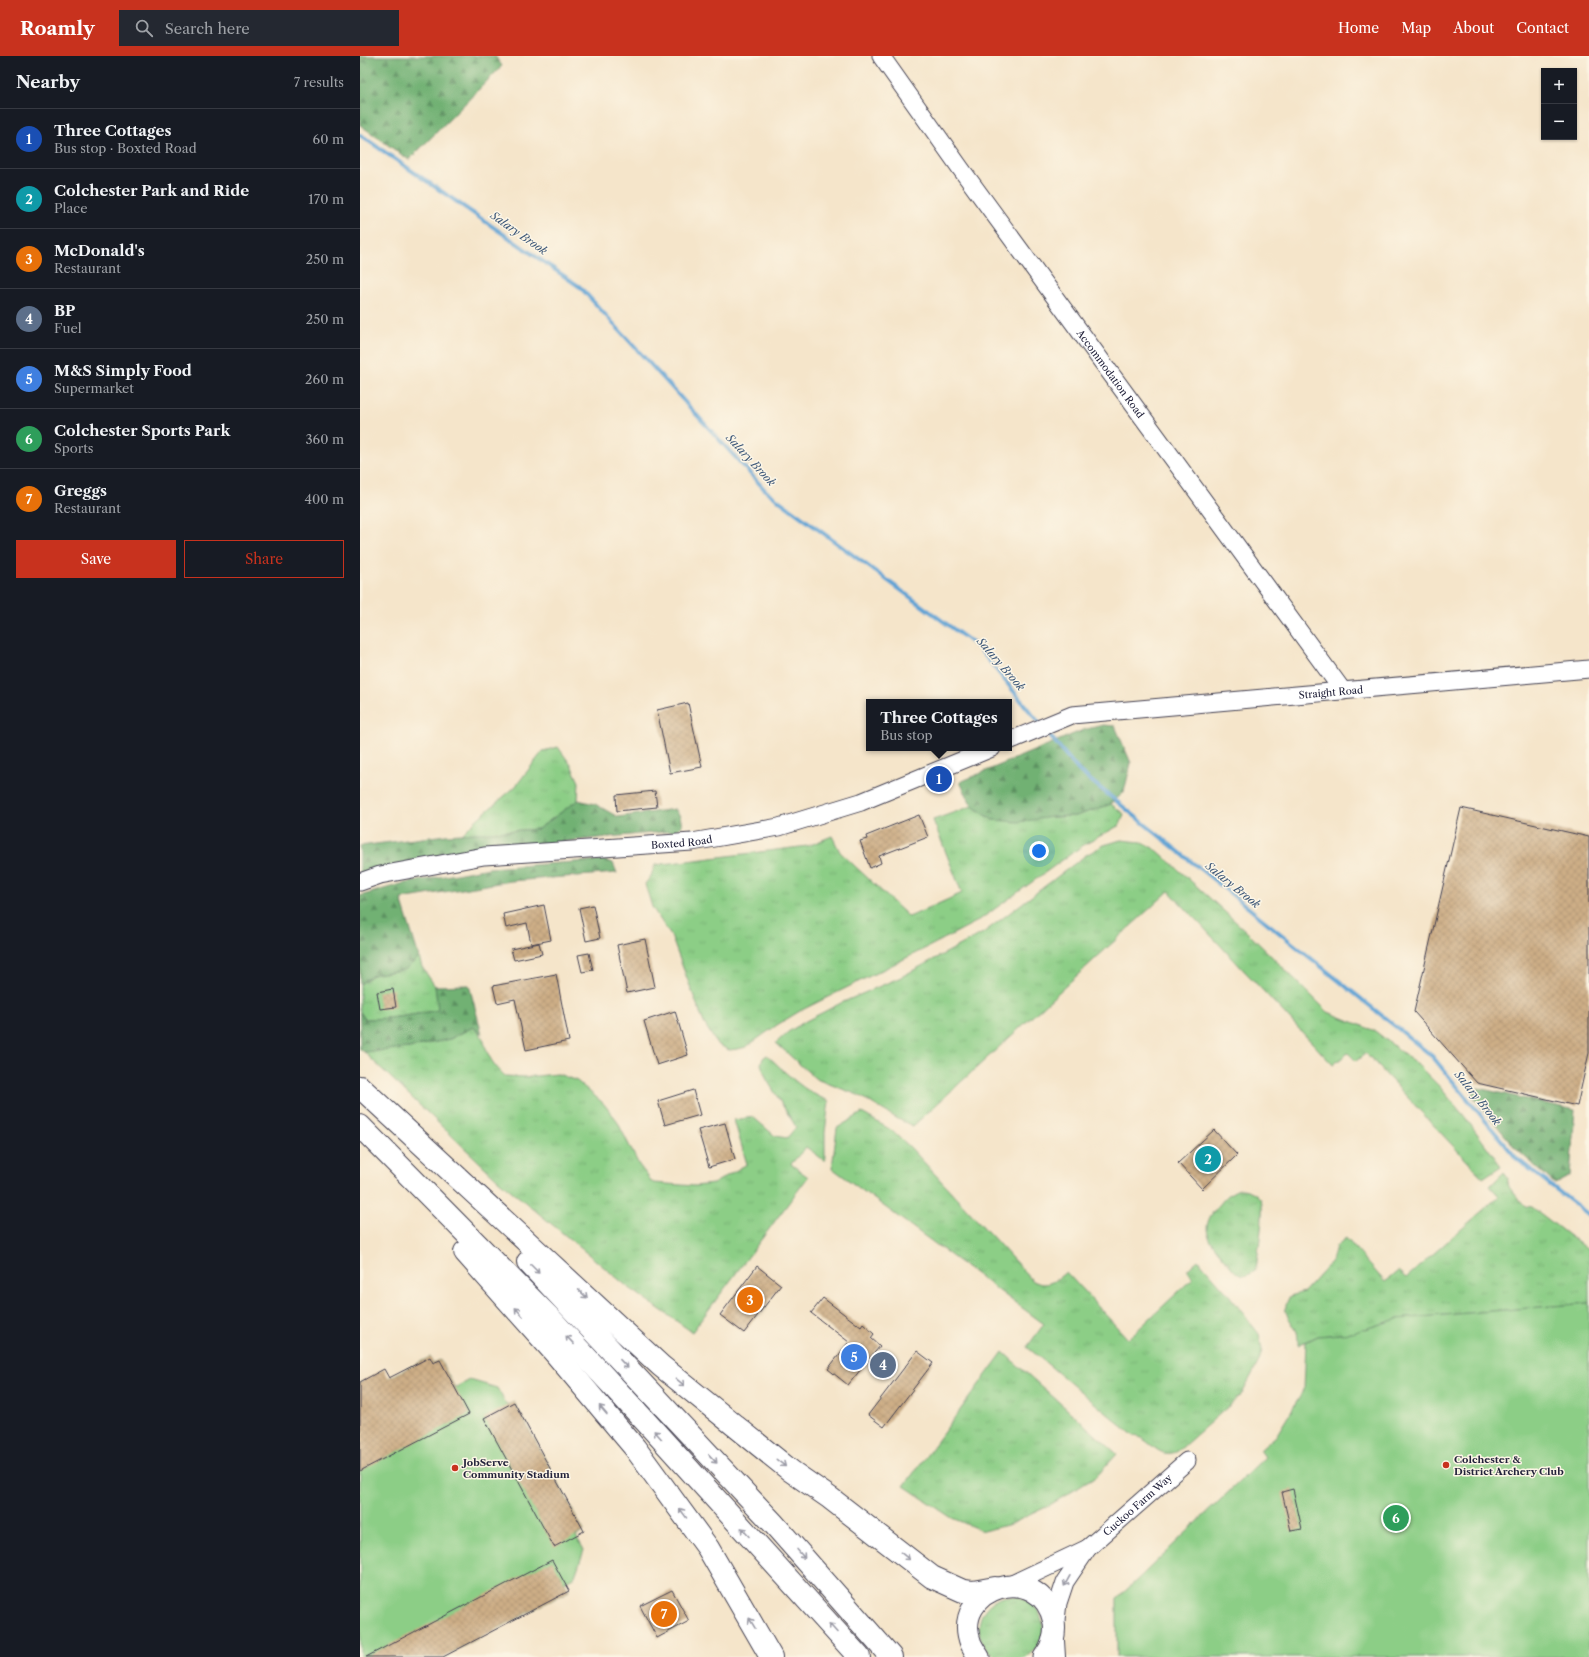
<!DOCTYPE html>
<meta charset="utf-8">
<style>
body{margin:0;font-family:"Libre Caslon Text",serif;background:#242831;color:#f1f3f6}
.controls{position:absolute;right:12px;top:12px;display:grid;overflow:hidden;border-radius:0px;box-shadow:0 1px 3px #0004}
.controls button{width:36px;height:36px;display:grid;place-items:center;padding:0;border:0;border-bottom:1px solid #363941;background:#171b24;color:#f1f3f6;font:20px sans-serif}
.you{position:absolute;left:679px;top:795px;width:14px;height:14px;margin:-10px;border:3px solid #fff;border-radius:50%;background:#1a73e8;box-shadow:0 0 0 6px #1a73e833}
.badge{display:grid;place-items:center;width:26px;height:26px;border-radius:50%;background:#c8321e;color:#fff;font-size:13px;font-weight:700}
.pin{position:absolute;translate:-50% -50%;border:2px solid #fff;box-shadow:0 1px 4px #0006}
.popup{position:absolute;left:506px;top:643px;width:146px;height:52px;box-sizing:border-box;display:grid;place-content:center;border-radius:0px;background:#171b24;filter:drop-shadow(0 1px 3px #0005);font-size:13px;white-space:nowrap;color:#9ea1a6}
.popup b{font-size:15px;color:#f1f3f6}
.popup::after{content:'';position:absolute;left:50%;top:100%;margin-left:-8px;border:8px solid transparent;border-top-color:#171b24}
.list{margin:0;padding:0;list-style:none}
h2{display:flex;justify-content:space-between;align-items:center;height:52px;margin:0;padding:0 16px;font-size:17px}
h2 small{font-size:13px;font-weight:400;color:#9ea1a6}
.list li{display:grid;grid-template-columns:26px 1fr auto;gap:12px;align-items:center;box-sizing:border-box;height:60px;padding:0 16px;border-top:1px solid #363941}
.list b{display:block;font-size:15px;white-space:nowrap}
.list p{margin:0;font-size:13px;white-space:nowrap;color:#9ea1a6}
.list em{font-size:13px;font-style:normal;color:#9ea1a6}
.actions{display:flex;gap:8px;padding:12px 16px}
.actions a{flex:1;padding:9px 0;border:1px solid #c8321e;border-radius:0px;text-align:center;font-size:14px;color:#c8321e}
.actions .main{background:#c8321e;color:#fff}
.icon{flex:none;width:22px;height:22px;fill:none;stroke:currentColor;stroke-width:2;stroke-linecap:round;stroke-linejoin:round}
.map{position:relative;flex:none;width:1229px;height:1601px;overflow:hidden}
header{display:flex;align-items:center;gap:24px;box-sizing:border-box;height:56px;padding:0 20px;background:#c8321e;color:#fff}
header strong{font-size:19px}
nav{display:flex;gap:22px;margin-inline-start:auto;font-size:14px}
.search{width:280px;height:36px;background:#242831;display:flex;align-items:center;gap:10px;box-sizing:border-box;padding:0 14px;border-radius:0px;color:#9ea1a6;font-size:15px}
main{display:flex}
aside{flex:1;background:#171b24}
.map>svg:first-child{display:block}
.grass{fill:url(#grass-tufts);stroke:#577860}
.forest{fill:url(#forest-firs);stroke:#4a6a57}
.garden{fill:#8cce86;stroke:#577860}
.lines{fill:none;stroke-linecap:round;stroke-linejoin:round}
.stream{stroke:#60a3d4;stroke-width:4}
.building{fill:url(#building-cross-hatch)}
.minor-casing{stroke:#423f50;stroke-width:19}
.major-casing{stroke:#423f50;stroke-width:23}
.highway-casing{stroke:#423f50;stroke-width:24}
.minor{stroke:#fff;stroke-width:17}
.major{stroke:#fff;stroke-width:21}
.highway{stroke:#fff;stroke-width:22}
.oneway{stroke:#9c9ca7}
.poi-dot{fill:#c8321e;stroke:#fcf5e5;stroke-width:1.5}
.labels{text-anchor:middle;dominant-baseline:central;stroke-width:3;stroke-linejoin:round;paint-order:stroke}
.street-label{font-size:10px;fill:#22223b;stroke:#fcf5e5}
.poi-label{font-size:10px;font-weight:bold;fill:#22223b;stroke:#fcf5e5;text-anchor:start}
.water-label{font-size:11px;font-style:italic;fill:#3b5678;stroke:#fcf5e5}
</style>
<header>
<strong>Roamly</strong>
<div class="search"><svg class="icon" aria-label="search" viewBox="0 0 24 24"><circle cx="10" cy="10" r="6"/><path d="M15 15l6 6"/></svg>Search here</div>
<nav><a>Home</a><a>Map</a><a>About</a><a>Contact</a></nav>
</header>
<main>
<aside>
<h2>Nearby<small>7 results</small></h2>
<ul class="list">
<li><span class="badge" style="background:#1a4fb4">1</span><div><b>Three Cottages</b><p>Bus stop · Boxted Road</p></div><em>60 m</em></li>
<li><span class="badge" style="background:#0f9aa8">2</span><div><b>Colchester Park and Ride</b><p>Place</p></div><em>170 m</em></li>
<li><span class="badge" style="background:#e8710a">3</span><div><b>McDonald's</b><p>Restaurant</p></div><em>250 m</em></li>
<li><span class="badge" style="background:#5c6f8a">4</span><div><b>BP</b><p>Fuel</p></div><em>250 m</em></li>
<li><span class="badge" style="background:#3f7fe0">5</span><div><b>M&amp;S Simply Food</b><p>Supermarket</p></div><em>260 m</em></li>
<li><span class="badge" style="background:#2e9e5b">6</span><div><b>Colchester Sports Park</b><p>Sports</p></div><em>360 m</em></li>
<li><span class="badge" style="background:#e8710a">7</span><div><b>Greggs</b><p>Restaurant</p></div><em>400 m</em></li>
</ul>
<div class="actions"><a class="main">Save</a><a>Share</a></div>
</aside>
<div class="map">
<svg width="1229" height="1601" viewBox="0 0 1229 1601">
<defs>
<pattern id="grass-tufts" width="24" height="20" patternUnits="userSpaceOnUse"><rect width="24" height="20" fill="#8cce86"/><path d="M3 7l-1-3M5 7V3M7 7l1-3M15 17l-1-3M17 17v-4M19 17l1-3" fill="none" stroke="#78b175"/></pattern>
<pattern id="forest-firs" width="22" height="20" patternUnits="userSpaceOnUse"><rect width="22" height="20" fill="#71b173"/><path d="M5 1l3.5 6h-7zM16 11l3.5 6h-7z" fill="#5c9060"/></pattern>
<pattern id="building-cross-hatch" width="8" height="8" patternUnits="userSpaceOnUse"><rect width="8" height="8" fill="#cdae86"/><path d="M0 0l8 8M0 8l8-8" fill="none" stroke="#b09575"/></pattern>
</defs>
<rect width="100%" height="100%" fill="#fcf5e5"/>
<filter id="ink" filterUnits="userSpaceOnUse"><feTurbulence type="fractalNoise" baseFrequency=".025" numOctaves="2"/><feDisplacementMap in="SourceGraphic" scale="8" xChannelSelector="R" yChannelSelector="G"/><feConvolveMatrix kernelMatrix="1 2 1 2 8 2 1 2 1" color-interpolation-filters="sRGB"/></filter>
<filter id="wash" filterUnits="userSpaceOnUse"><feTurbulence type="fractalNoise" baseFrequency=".012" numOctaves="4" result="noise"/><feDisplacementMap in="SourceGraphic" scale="16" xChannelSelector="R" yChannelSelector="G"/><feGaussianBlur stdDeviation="0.9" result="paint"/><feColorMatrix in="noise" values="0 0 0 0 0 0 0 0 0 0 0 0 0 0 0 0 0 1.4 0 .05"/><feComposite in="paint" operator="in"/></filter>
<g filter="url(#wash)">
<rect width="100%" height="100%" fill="#f5e5ca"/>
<!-- grass -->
<g class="grass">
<polygon points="198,691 211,709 219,726 218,744 178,773 102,778 116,764 155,731 183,695"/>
<polygon points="751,748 764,758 760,769 722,790 618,865 572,889 440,955 417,969 386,991 378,993 369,994 357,988 344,967 311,880 292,851 285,828 291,820 295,809 448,790 472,780 480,796 549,861 602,837 573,764 612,750 633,764 716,760"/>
<polygon points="761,784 782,786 798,795 888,877 968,956 1015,975 1057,1008 1079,1030 1105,1061 1141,1110 1123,1122 1006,997 996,1005 988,997 973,1009 809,835 553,1070 538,1063 498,1039 456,1023 416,987 428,976 446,965 481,947 541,921 623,877 726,799 744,789"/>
<path d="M 59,901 L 62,911 L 75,930 L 79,954 C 54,959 30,963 5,963 L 0,956 L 0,928 L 13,919 L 45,913 Z"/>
<path d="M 113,971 C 127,983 122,985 129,1000 C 133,1008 139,1014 145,1020 L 165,1021 L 198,1018 L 217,1025 L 243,1047 L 256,1063 L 279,1109 L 293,1127 L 335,1130 L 353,1128 L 387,1108 L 374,1064 L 393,1061 L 415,1080 L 427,1082 L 436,1071 L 407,1024 L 401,1008 L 403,1002 L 407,999 C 426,1017 444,1036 469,1045 L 465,1076 L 465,1105 L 446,1091 L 431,1108 L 448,1121 L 332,1276 L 268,1231 L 137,1123 L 4,996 L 49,992 L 90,983 Z"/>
<path d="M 502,1057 L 531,1074 L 550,1091 L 672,1224 C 686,1233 695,1225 706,1216 L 768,1283 L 833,1222 L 827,1214 L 838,1204 L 869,1239 L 899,1278 L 902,1294 L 899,1305 L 881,1339 L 818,1395 C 798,1405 791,1382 774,1380 L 667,1291 L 684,1268 L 472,1112 L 477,1072 Z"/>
<path d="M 1144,1116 L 1148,1123 L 1147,1129 L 1165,1150 L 1172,1151 L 1229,1195 L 1229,1247 L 1037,1263 L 992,1277 L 958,1280 L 938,1289 C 938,1285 938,1280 937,1276 C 930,1261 920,1257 930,1240 L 944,1236 L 972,1205 L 976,1190 L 986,1182 L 1025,1226 L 1038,1215 L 1046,1222 L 1139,1140 L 1130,1130 Z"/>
<path d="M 880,1133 C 888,1133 897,1137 901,1144 C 905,1153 898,1195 897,1207 L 895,1215 C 890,1218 886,1221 880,1219 C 875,1217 869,1208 865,1203 C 847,1182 838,1171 860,1148 C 866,1141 870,1136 880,1133 Z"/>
<polygon points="643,1296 757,1398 736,1421 688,1450 651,1468 623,1475 592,1462 544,1430"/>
<circle cx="651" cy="1572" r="32"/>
</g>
<!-- forest -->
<g class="forest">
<polygon points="0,0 135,0 142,10 49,104 0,69"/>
<polygon points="743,669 755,670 771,707 764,736 751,748 716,760 692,761 659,766 633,764 612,750 600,726 723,674"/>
<polygon points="218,744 235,748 258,761 315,753 320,760 322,770 315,775 248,781 164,790 0,817 0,790 86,779 178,773"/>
<polygon points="243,804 253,807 257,817 151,825 41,843 59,901 46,913 13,919 0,928 0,840 41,828 129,812"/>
<path d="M 109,929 L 122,978 L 113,971 L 90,983 L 49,992 L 4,996 L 0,993 L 0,956 L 5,963 C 30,963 54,959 78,954 L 75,930 Z"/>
<polygon points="1118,1032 1215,1054 1210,1120 1195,1128 1156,1093 1111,1038"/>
</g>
<!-- garden -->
<g class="garden">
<polygon points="1229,1247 1229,1601 757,1601 757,1543 905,1401 900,1394 916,1380 944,1334 946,1286 958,1280 992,1277 1037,1263"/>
<polygon points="70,1301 73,1307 80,1304 95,1332 110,1324 137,1332 147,1349 154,1346 224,1475 216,1480 224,1494 215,1520 204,1526 209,1535 83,1601 0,1601 0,1326 29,1322"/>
</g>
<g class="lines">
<!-- stream -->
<g class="stream">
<polyline points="0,79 220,231 406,435 618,591 680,668"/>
<polyline points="686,675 719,715 1072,1000 1157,1103 1229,1159"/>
</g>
</g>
<g id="blocks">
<!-- building -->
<g class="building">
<polygon points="328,647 342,711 310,717 297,654"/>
<polygon points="295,735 297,751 257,755 256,739"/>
<polygon points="1101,752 1229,781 1229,997 1217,1050 1117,1027 1054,956"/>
<polygon points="559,759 568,781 519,800 521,807 510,812 500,785 507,783 506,780"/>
<polygon points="184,849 191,884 171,888 167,867 146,872 143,858"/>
<polygon points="233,849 240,882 226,885 219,852"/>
<polygon points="285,883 295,931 267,937 257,889"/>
<polygon points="179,887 182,898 154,904 151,893"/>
<polygon points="229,897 233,914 222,916 218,899"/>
<polygon points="196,918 209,985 166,994 155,943 137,947 133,930"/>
<polygon points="33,933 36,951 20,953 17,936"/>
<polygon points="315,955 328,999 297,1009 284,965"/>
<polygon points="333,1034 340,1059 305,1069 298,1045"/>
<polygon points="365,1067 375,1103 349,1111 338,1074"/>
<polygon points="854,1074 877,1099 842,1133 818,1107"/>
<polygon points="397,1210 421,1229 384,1277 360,1259"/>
<polygon points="463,1242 501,1271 503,1268 514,1278 511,1282 520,1290 488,1329 468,1313 489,1286 451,1257"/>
<polygon points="557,1295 573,1307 524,1371 508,1359"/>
<polygon points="70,1301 73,1307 80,1304 109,1358 0,1415 0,1326 24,1313 29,1322"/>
<polygon points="154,1346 224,1475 194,1491 124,1362"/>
<polygon points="933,1433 942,1473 931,1475 922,1436"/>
<polygon points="192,1504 209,1535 83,1601 6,1601"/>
<polygon points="312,1534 329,1565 297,1582 280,1550"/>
</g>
</g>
</g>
<g filter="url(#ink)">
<use href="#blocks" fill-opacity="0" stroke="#423f50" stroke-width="1"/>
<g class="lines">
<defs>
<g id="minor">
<path id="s1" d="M 521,0 L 601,113 L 983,635"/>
<path id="s2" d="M 649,685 L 712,659 L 1229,613"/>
<path id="s3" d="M 0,826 L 20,819 L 124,800 L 332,786 L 419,771 L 501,746 L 632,692"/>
<polyline points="650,1529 728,1492"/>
<path id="s4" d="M 695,1572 L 698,1547 L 705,1526 L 728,1492 L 827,1405"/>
</g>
<path id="major" d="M 619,1601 C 616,1597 613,1592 611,1588 C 589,1532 680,1502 694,1566 C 696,1578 692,1592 684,1601"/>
<g id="highway">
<polyline points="0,1031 301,1310 431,1415 470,1442 572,1521 603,1535 613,1536 635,1532"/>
<polyline points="0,1070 191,1263 287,1367 499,1601"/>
<polyline points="105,1196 195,1297 275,1392 348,1492 411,1601"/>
<polyline points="168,1206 413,1467 531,1601"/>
<polyline points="693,1585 694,1601"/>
</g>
</defs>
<!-- minor casing -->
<use href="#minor" class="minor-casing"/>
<!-- major casing -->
<use href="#major" class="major-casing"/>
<!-- highway casing -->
<use href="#highway" class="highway-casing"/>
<!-- minor -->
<use href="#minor" class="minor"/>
<!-- major -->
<use href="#major" class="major"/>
<!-- highway -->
<use href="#highway" class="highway"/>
</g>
<!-- one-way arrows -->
<defs><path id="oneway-shaft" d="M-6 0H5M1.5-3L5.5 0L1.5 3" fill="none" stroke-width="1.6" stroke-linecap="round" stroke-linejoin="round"/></defs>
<g class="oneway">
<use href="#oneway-shaft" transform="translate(175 1213) rotate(45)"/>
<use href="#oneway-shaft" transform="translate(223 1238) rotate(43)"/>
<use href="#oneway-shaft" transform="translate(159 1256) rotate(-132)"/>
<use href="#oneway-shaft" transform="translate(210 1284) rotate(-133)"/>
<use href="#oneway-shaft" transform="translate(264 1308) rotate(47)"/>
<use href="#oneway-shaft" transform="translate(320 1326) rotate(39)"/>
<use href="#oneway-shaft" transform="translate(243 1354) rotate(-130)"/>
<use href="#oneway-shaft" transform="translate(298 1379) rotate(-132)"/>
<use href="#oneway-shaft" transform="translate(353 1403) rotate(47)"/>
<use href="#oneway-shaft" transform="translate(421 1407) rotate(38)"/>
<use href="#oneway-shaft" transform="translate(323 1457) rotate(-126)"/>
<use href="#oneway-shaft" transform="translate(385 1476) rotate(-132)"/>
<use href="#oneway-shaft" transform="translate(441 1498) rotate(49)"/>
<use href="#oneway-shaft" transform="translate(545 1500) rotate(39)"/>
<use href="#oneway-shaft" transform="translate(707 1525) rotate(119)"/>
<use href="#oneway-shaft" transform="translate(392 1567) rotate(-121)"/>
<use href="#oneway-shaft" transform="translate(473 1572) rotate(-132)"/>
</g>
</g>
<!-- markers -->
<g class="poi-dot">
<circle cx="1086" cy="1409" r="4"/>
<circle cx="95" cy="1412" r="4"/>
</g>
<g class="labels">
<!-- street labels -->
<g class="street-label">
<text stroke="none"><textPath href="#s1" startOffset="392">Accommodation Road</textPath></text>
<text stroke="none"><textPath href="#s2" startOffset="328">Straight Road</textPath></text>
<text stroke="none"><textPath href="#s3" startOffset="325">Boxted Road</textPath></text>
<text stroke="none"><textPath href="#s4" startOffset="154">Cuckoo Farm Way</textPath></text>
</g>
<!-- poi labels -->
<g class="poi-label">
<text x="1094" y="1403">Colchester &amp;<tspan x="1094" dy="12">District Archery Club</tspan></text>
<text x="103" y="1406">JobServe<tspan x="103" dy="12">Community Stadium</tspan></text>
</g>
<!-- water labels -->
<g class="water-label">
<text transform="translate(159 177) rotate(35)">Salary Brook</text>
<text transform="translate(391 404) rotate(47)">Salary Brook</text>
<text transform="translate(641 608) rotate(49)">Salary Brook</text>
<text transform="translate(873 829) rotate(39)">Salary Brook</text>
<text transform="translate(1118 1042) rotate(51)">Salary Brook</text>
</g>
</g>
</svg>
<div class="controls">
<button>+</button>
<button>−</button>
</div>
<div class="you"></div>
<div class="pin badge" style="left:579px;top:723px;background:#1a4fb4">1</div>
<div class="popup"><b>Three Cottages</b>Bus stop</div>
<div class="pin badge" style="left:848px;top:1103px;background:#0f9aa8">2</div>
<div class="pin badge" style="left:390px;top:1244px;background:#e8710a">3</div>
<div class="pin badge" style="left:523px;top:1309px;background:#5c6f8a">4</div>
<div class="pin badge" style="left:494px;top:1301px;background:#3f7fe0">5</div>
<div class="pin badge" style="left:1036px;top:1462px;background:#2e9e5b">6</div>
<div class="pin badge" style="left:304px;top:1558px;background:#e8710a">7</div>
</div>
</main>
